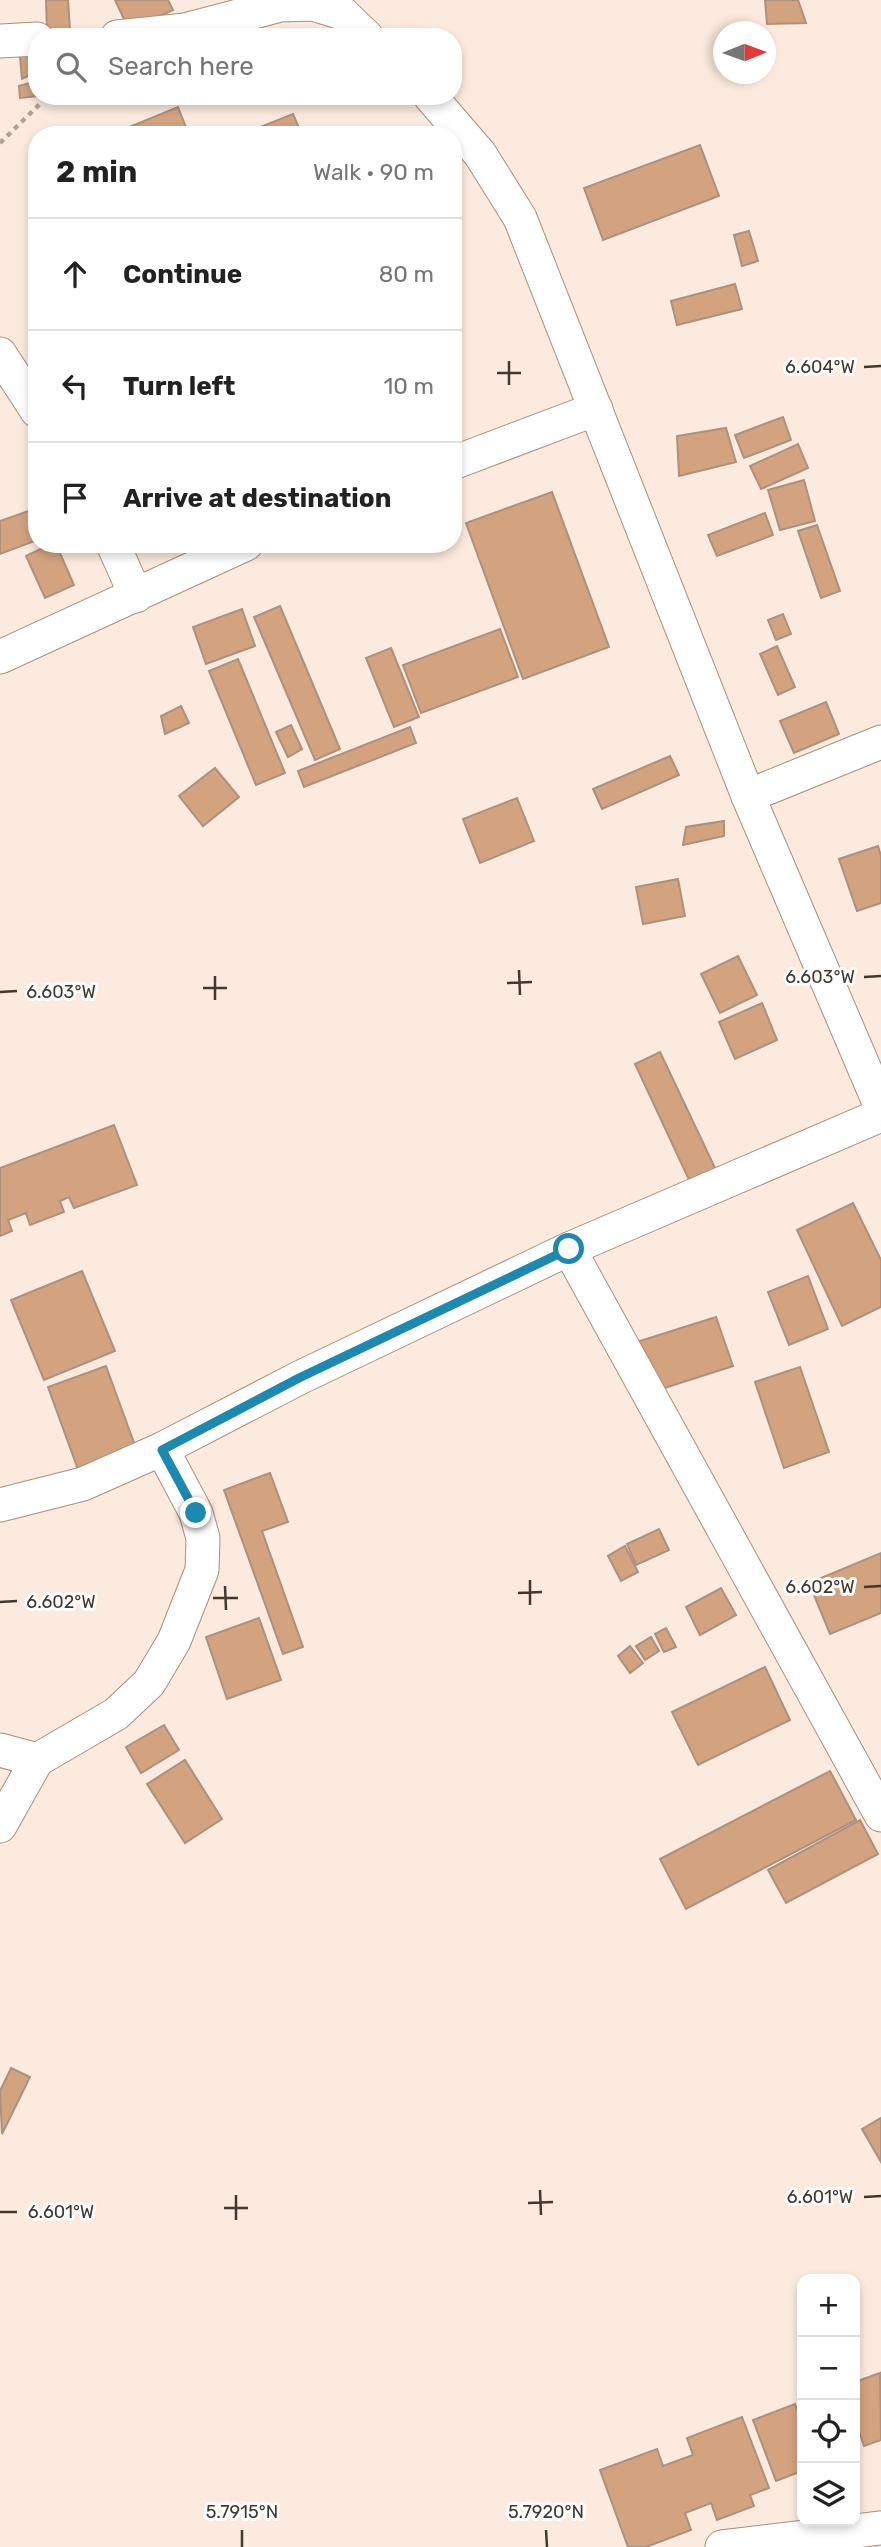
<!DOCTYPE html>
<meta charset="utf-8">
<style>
body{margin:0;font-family:Rubik,sans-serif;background:#f6f6f6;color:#222}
.controls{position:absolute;right:21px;bottom:21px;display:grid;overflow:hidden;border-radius:14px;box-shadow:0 4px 10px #0003}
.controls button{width:63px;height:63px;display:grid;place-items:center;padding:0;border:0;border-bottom:2px solid #e0e0e0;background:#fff;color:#222;font:35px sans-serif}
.compass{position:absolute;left:713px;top:21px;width:63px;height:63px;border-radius:50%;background:#fff;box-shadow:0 4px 10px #0003;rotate:89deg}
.stop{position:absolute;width:21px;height:21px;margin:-16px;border:5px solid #1d89b0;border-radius:50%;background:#fff}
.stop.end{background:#1d89b0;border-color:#fff;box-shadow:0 2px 7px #0008}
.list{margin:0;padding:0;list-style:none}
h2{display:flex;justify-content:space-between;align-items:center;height:91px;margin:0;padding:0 28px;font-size:30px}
h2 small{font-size:23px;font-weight:400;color:#767676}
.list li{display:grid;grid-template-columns:46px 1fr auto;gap:21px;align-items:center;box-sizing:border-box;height:112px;padding:0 28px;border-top:2px solid #e0e0e0}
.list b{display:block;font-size:26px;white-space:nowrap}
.list em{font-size:23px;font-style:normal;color:#767676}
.icon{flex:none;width:38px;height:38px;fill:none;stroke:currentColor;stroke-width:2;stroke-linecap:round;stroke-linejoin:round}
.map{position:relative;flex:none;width:881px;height:2547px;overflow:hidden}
.search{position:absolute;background:#fff;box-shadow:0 4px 10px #0003;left:28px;top:28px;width:434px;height:77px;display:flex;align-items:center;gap:18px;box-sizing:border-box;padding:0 24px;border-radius:28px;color:#767676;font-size:26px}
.panel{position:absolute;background:#fff;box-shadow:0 4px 10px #0003;left:28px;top:126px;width:434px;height:427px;border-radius:28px}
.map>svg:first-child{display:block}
.building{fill:#d3a380;stroke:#ab917e;stroke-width:2}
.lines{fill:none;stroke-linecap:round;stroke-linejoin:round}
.minor-casing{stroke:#a98f7b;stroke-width:35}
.path{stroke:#b1a297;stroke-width:4.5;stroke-dasharray:5 5;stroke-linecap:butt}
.minor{stroke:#fff;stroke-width:33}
.route{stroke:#1d89b0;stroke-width:9}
.ticks{fill:none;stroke:#433830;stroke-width:2.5}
.ticks-label{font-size:18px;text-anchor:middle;fill:#433830;stroke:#fff;stroke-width:6;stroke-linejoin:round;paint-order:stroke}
</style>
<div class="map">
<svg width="881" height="2547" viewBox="0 0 881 2547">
<rect width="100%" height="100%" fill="#fbeadd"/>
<!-- building -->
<g class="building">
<polygon points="46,0 68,0 70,30 47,30"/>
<polygon points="115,0 168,0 173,10 129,30"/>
<polygon points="765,0 798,0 806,23 767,24"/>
<polygon points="19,46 30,46 36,72 22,79"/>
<polygon points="37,81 38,96 20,98 19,86"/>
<polygon points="178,107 189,135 110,135"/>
<polygon points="293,114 302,135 255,135 253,130"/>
<polygon points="700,145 719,196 603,240 584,188"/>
<polygon points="749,231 758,261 742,266 734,235"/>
<polygon points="735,284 742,309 677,325 671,301"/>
<polygon points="783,417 791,440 744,458 735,435"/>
<polygon points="726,428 736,462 679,476 677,436"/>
<polygon points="798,444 808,468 761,489 750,466"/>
<polygon points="804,480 815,521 780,530 768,490"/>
<polygon points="552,492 609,647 523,679 466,523"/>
<polygon points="37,508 37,540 0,554 0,521"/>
<polygon points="765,513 773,535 717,556 708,535"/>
<polygon points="817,525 840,591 821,598 798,531"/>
<polygon points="51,544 56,544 74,585 45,598 26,556"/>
<polygon points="280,606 340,749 315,760 254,617"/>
<polygon points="242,609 255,646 206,664 193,627"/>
<polygon points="783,614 791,634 776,640 768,620"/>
<polygon points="500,629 518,677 421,713 403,665"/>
<polygon points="777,646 795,687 778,695 760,654"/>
<polygon points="391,648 419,717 394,727 366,658"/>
<polygon points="238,659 285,773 256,785 209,671"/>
<polygon points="826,702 839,734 794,753 780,721"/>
<polygon points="181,706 189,723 165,734 161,716"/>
<polygon points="291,725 302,749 288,757 276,732"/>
<polygon points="410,727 416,743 304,787 298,771"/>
<polygon points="670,756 679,775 602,809 593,789"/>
<polygon points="215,768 239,797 203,826 179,796"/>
<polygon points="517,798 534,841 480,863 463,819"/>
<polygon points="724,821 724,836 683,845 686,827"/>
<polygon points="878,846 881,856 881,903 857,911 839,859"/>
<polygon points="678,879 685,916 643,924 636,887"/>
<polygon points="738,956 757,995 720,1013 701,974"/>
<polygon points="762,1003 777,1040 735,1059 719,1022"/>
<polygon points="660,1052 716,1170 690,1182 635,1064"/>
<polygon points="114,1125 137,1185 74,1208 69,1197 60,1201 64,1212 30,1225 26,1213 8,1220 12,1231 0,1236 0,1168"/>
<polygon points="853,1203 881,1260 881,1307 842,1326 797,1230"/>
<polygon points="82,1271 115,1351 44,1380 11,1300"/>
<polygon points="808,1276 828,1329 789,1345 768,1292"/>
<polygon points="716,1317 733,1366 652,1392 637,1342"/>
<polygon points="106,1366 138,1454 80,1475 48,1387"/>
<polygon points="800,1367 829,1452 784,1468 755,1382"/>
<polygon points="270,1473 288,1522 262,1531 303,1647 283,1654 224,1490"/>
<polygon points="659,1529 669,1550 636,1565 627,1544"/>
<polygon points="625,1546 638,1572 621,1581 608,1556"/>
<polygon points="881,1553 881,1613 830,1634 809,1583"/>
<polygon points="721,1588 736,1615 700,1635 686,1607"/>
<polygon points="259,1618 281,1680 227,1699 206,1637"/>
<polygon points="666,1628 676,1647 664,1652 655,1634"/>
<polygon points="651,1637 659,1651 645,1660 636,1646"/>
<polygon points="630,1646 643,1663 630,1673 618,1656"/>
<polygon points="765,1667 790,1720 698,1765 672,1712"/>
<polygon points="164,1725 179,1750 141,1773 126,1747"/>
<polygon points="185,1760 222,1819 185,1843 147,1784"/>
<polygon points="830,1771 856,1820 686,1909 660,1859"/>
<polygon points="860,1820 878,1854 786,1903 768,1870"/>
<polygon points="11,2068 30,2077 2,2134 0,2091"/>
<polygon points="881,2118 881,2162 862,2129"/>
<polygon points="880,2373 881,2440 864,2446 855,2420 855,2382"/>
<polygon points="795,2404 802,2423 802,2471 776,2481 753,2420"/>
<polygon points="742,2417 769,2488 750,2495 754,2506 717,2520 711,2503 685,2513 691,2530 646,2547 628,2547 600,2470 657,2449 663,2466 693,2455 687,2438"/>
</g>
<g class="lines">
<defs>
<g id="minor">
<polyline points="117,37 185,30 280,5 313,4 342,13 367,37"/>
<polyline points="0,41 37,39"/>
<polyline points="430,96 480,154 520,218 748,796 881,1107"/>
<polyline points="0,354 37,411"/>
<polyline points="453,463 596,409"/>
<polyline points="113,544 136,596"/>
<polyline points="0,657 246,544"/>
<polyline points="748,796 881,742"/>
<polyline points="569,1249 881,1815"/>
<polyline points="0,1505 83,1484 162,1449 299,1378 569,1249 881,1115"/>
<polyline points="0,1750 37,1760"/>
<polyline points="0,1826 37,1760 116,1714 149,1683 174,1641 202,1570 203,1538 196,1513 162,1449"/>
<polyline points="722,2547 881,2528"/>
</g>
</defs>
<!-- minor casing -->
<use href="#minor" class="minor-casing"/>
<!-- path -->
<polyline class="path" points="0,143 48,96"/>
<!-- minor -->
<use href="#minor" class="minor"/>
</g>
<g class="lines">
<!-- route -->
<polyline class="route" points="196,1513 162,1450 299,1378 569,1249"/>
</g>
<!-- ticks -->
<path class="ticks" d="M 509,361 L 509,385M 864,367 L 881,366M 497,373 L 521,373M 519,970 L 520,995M 215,976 L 215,1000M 864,977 L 881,976M 507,983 L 532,982M 203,988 L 227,988M 0,992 L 17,991M 530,1580 L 530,1605M 225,1586 L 226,1610M 864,1587 L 881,1586M 518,1593 L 542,1592M 213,1598 L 238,1598M 0,1602 L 17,1601M 540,2190 L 541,2215M 236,2195 L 236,2220M 864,2197 L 881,2196M 528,2203 L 553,2202M 224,2208 L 248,2208M 0,2212 L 17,2212M 242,2530 L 242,2547M 546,2530 L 547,2547"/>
<g class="ticks-label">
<text x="820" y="373">6.604°W</text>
<text x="820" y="983">6.603°W</text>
<text x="61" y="998">6.603°W</text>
<text x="820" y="1593">6.602°W</text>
<text x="61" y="1608">6.602°W</text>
<text x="820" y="2203">6.601°W</text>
<text x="61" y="2218">6.601°W</text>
<text x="242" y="2518">5.7915°N</text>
<text x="546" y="2518">5.7920°N</text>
</g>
</svg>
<div class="controls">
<button>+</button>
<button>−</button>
<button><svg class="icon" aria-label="locate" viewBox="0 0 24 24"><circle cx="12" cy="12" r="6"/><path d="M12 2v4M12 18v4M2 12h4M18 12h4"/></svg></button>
<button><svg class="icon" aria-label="layers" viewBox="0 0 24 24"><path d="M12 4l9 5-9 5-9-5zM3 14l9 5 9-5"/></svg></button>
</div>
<svg class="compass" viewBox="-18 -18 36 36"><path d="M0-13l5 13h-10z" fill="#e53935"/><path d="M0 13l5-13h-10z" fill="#767676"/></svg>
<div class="stop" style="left:569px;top:1249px"></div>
<div class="stop end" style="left:196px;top:1513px"></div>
<div class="search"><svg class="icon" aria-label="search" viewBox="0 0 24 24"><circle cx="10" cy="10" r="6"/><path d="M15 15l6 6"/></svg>Search here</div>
<section class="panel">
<h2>2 min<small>Walk · 90 m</small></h2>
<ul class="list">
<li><svg class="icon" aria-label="ahead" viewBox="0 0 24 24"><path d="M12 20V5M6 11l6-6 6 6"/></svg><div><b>Continue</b></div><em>80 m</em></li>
<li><svg class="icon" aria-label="left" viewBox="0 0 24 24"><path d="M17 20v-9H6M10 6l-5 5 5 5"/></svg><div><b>Turn left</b></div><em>10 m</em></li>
<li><svg class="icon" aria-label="arrive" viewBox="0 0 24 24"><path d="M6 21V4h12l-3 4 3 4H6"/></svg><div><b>Arrive at destination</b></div></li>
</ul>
</section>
</div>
